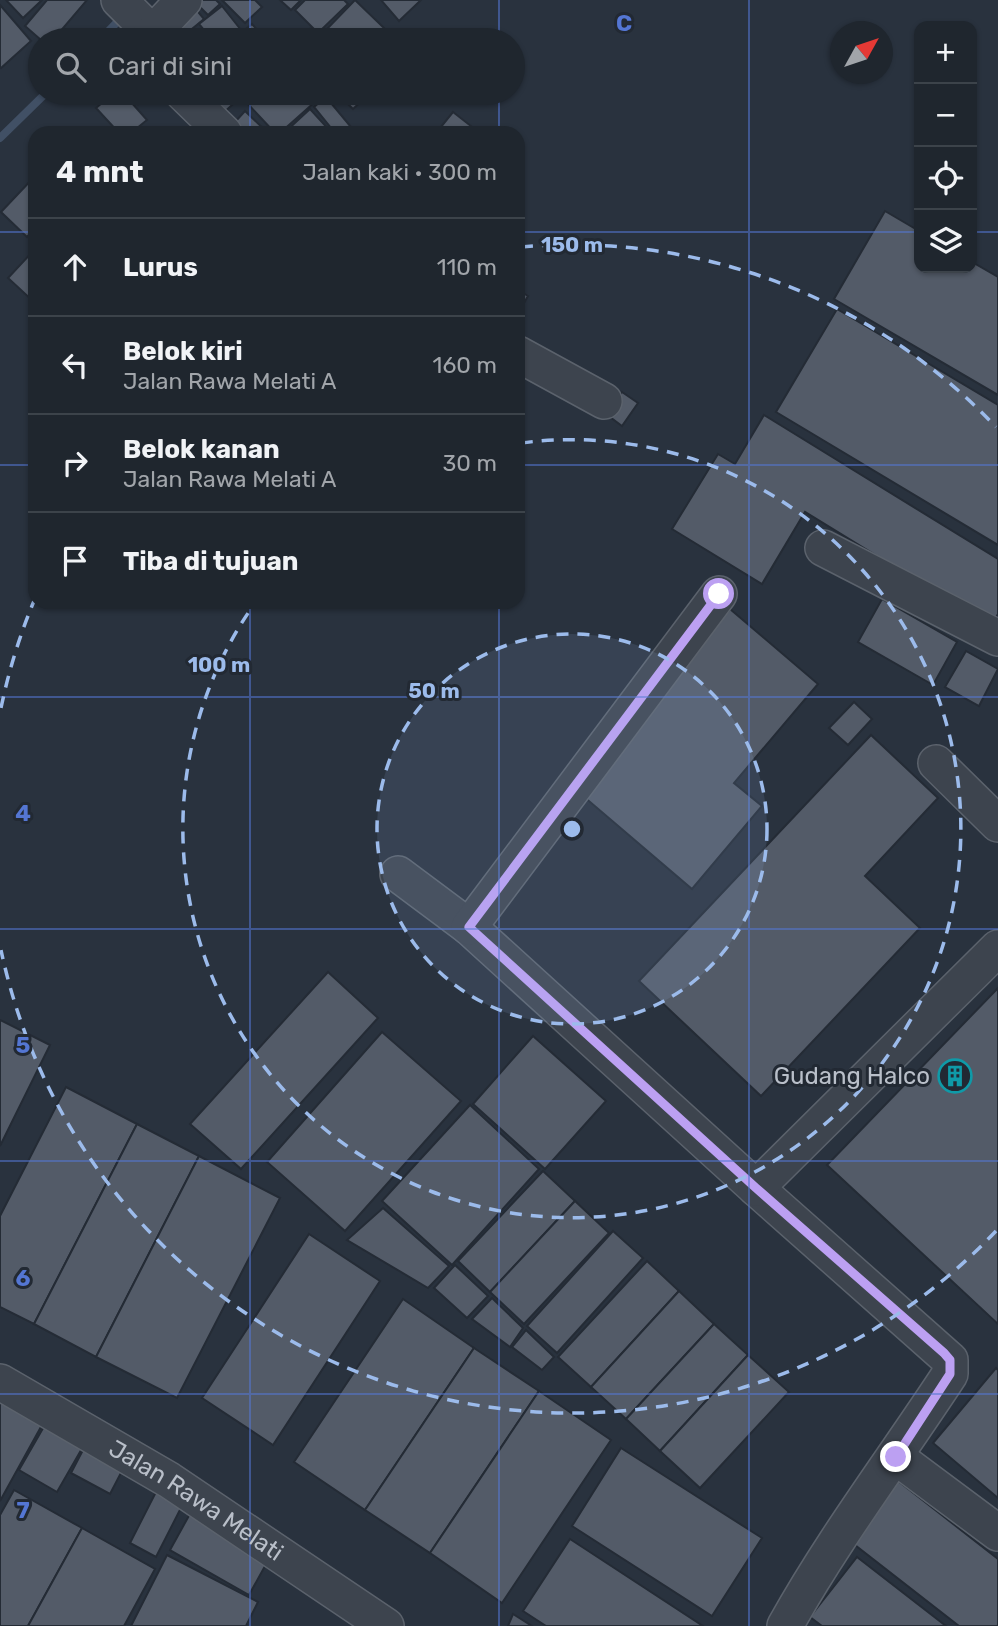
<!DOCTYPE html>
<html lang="id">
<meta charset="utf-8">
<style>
body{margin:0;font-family:Rubik,sans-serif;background:#2c323a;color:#f1f3f6}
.controls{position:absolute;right:21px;top:21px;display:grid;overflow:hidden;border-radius:14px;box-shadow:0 2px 5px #0004}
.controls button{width:63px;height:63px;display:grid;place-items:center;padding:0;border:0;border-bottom:2px solid #3c434a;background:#1f262e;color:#f1f3f6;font:35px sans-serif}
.compass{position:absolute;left:830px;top:21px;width:63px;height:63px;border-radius:50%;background:#1f262e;box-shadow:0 2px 5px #0004;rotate:50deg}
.stop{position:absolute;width:21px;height:21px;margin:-16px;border:5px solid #bca0f2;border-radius:50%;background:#fff}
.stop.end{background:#bca0f2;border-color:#fff;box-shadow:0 2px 7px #0008}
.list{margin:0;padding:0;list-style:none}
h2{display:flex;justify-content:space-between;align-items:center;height:91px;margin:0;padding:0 28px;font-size:30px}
h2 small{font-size:23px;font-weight:400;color:#a1a5aa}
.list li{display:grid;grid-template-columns:46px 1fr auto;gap:21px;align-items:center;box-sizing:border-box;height:98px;padding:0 28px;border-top:2px solid #3c434a}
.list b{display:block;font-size:26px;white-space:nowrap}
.list p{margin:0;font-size:23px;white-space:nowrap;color:#a1a5aa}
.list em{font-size:23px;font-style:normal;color:#a1a5aa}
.icon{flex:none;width:38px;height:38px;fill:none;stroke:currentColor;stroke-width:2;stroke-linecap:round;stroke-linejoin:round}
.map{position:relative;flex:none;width:998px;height:1626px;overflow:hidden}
.search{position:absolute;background:#1f262e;box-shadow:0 2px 5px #0004;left:28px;top:28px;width:497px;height:77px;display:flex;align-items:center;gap:18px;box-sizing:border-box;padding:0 24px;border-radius:38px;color:#a1a5aa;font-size:26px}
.panel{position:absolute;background:#1f262e;box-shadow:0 2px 5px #0004;left:28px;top:126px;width:497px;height:483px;border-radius:21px}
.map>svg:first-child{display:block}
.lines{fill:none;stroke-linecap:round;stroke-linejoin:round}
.stream{stroke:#415065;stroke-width:8}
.building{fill:#535b68;stroke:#242b35;stroke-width:2}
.minor-casing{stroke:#5b626c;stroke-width:38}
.minor{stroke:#3d444e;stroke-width:35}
.route{stroke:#bca0f2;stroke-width:9}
.grid{fill:none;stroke:#5476d3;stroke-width:2;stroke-opacity:0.55}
.ring{fill:none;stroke:#9cbbeb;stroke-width:3.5;stroke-dasharray:12 9}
.labels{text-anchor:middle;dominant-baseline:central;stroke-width:6;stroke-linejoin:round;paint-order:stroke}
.poi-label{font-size:24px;fill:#b9bfc9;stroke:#222933;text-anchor:end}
.street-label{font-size:24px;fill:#b9bfc9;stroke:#222933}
.grid-label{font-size:23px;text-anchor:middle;font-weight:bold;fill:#5476d3;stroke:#222933;stroke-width:6;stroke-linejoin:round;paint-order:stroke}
.centre{fill:#9cbbeb;stroke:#222933;stroke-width:3.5}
.ring-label{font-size:21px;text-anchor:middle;font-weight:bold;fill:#9cbbeb;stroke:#222933;stroke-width:6;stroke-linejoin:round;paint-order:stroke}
</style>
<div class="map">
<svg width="998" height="1626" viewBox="0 0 998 1626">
<rect width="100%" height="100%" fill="#29323e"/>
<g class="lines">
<!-- stream -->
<g class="stream">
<polyline points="100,40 122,17"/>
<polyline points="0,138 46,93"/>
</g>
</g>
<!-- building -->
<g class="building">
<polygon points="6,0 42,0 23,18"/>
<polygon points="47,0 87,0 53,40 41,40 25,26"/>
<polygon points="193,0 216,0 220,4 208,15"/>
<polygon points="222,0 255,0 262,7 245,23"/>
<polygon points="280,0 301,0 291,10"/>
<polygon points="305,0 344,0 348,4 318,33 295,10"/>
<polygon points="355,0 384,28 371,40 335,40 325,31"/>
<polygon points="381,0 421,0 399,21"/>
<polygon points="190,2 204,19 187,33 173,16"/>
<polygon points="0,5 31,41 1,68 0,67"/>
<polygon points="222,6 241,30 228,40 212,40 199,24"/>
<polygon points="252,24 266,40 233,40"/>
<polygon points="310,29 320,40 298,40"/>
<polygon points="114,93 123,93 147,120 131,133 119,133 96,108"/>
<polygon points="129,93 151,93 138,104"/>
<polygon points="204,93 237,93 241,97 222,114"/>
<polygon points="259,93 325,93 280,133 275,133 247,103"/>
<polygon points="337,93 370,93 353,109"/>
<polygon points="326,97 351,127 344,133 335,133 314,107"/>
<polygon points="310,109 332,133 284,133"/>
<polygon points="245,111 268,133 225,133"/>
<polygon points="453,112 476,130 473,133 436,133"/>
<polygon points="35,176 35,228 27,237 1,212"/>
<polygon points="885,211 919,231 919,268 972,268 972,262 998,277 998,395 834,299"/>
<polygon points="35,249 35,303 8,278"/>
<polygon points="518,290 528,296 518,313"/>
<polygon points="837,309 998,405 998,545 776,412"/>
<polygon points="622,392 638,403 622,426 606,414"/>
<polygon points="764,415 998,559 998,614 991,626 805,512 762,584 672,529 718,454 735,464"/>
<polygon points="882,599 957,642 933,685 858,642"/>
<polygon points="730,609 818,684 734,783 762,806 692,889 576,790"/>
<polygon points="966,651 998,669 979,706 945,687"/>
<polygon points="854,702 872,719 848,745 829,728"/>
<polygon points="871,735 938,798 865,876 920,928 761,1096 639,981"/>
<polygon points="328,972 378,1018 241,1169 190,1124"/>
<polygon points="998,988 998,1324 827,1165"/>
<polygon points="0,1020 50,1045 0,1146"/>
<polygon points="382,1032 461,1101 345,1231 267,1162"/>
<polygon points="533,1036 606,1101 545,1169 473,1104"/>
<polygon points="66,1087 137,1124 34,1324 0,1307 0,1216"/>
<polygon points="470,1105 539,1169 452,1265 382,1201"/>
<polygon points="137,1124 199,1156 96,1357 34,1324"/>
<polygon points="199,1156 280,1198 177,1398 96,1357"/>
<polygon points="543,1171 575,1201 490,1292 458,1261"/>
<polygon points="575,1201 609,1233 524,1324 490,1292"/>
<polygon points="383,1208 449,1266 428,1288 347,1240"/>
<polygon points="613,1231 643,1258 557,1353 527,1326"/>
<polygon points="309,1234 380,1281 273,1445 202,1398"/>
<polygon points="647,1261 679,1291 591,1387 558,1357"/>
<polygon points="455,1265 488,1296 467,1318 434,1288"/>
<polygon points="679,1291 714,1324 626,1419 591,1387"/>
<polygon points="492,1298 523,1328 510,1347 472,1319"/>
<polygon points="403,1299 474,1348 365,1510 294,1462"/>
<polygon points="714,1324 748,1355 660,1451 626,1419"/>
<polygon points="526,1330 554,1357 542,1370 512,1347"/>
<polygon points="474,1348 539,1391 430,1553 365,1510"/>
<polygon points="748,1355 789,1392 700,1488 660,1451"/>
<polygon points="996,1368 998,1370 998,1498 933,1443"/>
<polygon points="539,1391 611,1440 502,1603 430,1553"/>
<polygon points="0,1402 42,1425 0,1501"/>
<polygon points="46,1423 84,1445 57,1492 19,1470"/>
<polygon points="84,1448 123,1469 110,1494 71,1473"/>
<polygon points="621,1448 762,1538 712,1616 572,1526"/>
<polygon points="893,1477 998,1559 998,1626 959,1626 846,1538"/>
<polygon points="158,1488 184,1502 156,1557 130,1543"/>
<polygon points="14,1490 82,1528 28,1626 0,1626 0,1515"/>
<polygon points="191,1512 270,1557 249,1595 170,1550"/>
<polygon points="82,1528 155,1569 124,1626 28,1626"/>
<polygon points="570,1539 703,1626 546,1626 523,1611"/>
<polygon points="167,1555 258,1602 246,1626 131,1626"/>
<polygon points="857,1557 946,1626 822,1626 810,1617"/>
<polygon points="513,1614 532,1626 508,1626"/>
</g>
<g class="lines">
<defs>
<g id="minor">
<polyline points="119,0 142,23 152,40"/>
<polyline points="150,36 184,0"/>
<polyline points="183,93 224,133"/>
<polyline points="518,354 604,401"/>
<polyline points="823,548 998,638"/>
<polyline points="936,763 998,824"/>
<path d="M 398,874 L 469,927 L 756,1188 L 950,1360 L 950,1374 C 895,1458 834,1538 785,1626"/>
<polyline points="469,927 719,594"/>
<polyline points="756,1188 998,948"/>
<path id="s1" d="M 0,1382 L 169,1480 L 386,1626"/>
<polyline points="896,1457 998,1533"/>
</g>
</defs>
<!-- minor casing -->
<use href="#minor" class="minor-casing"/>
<!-- minor -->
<use href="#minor" class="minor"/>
</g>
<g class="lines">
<!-- route -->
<polyline class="route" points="719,594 469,927 756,1188 944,1353 950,1360 950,1374 896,1457"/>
</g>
<!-- grid -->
<path class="grid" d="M 250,0 L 250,40M 499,0 L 499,40M 749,0 L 749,1626M 250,93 L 250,133M 499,93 L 499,133M 0,232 L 35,232M 518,232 L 919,232M 972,232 L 998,232M 0,465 L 35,465M 518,465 L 998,465M 250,602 L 250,1626M 499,602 L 499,1626M 0,697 L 998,697M 0,929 L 998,929M 0,1161 L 998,1161M 0,1394 L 998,1394"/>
<!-- distance rings -->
<circle cx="572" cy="829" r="195" fill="#9cbbeb" fill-opacity=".12"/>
<g class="ring">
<circle cx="572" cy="829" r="195"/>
<path d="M521 443A389 389 0 1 1 255 603"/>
<path d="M996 1231A584 584 0 0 1 1 950M1 708A584 584 0 0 1 34 601M521 247A584 584 0 0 1 996 427"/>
</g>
<!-- icons -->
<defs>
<symbol id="building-ring" viewBox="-11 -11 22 22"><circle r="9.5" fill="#222933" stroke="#0f9aa8" stroke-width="1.5"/><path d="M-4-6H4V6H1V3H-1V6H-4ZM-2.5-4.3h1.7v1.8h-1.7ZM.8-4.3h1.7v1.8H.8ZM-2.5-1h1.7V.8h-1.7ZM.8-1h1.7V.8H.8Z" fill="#0f9aa8"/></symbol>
</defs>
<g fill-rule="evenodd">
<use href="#building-ring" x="936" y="1057" width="38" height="38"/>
</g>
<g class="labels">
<!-- poi labels -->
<g class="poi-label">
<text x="930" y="1076">Gudang Halco</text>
</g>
<!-- street labels -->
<g class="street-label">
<text stroke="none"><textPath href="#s1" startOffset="229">Jalan Rawa Melati</textPath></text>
</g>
</g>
<g class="grid-label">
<text x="624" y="31">C</text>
<text x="23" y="821">4</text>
<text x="23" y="1053">5</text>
<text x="23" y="1286">6</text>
<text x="23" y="1518">7</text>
</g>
<circle cx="572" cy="829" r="10" class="centre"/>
<g class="ring-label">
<text x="572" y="252">150 m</text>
<text x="219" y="672">100 m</text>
<text x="434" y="698">50 m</text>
</g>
</svg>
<div class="controls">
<button>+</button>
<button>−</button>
<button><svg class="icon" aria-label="locate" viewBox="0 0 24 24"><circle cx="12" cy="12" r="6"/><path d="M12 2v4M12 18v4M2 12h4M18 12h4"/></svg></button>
<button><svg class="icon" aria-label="layers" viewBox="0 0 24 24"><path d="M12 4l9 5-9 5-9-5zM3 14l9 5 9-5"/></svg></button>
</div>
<svg class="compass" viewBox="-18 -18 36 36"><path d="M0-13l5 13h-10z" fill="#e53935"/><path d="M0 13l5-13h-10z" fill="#a1a5aa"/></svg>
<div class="stop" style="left:719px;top:594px"></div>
<div class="stop end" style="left:896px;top:1457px"></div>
<div class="search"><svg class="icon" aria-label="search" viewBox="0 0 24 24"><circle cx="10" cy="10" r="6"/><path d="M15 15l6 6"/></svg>Cari di sini</div>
<section class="panel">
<h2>4 mnt<small>Jalan kaki · 300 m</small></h2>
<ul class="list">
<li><svg class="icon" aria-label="ahead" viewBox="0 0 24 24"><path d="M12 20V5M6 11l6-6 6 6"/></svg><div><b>Lurus</b></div><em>110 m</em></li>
<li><svg class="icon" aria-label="left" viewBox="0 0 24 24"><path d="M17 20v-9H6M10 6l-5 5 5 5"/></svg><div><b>Belok kiri</b><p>Jalan Rawa Melati A</p></div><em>160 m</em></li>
<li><svg class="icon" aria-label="right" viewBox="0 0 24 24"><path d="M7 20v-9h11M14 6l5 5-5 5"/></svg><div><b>Belok kanan</b><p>Jalan Rawa Melati A</p></div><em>30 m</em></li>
<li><svg class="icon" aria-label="arrive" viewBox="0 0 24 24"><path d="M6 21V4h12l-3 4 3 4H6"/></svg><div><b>Tiba di tujuan</b></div></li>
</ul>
</section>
</div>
